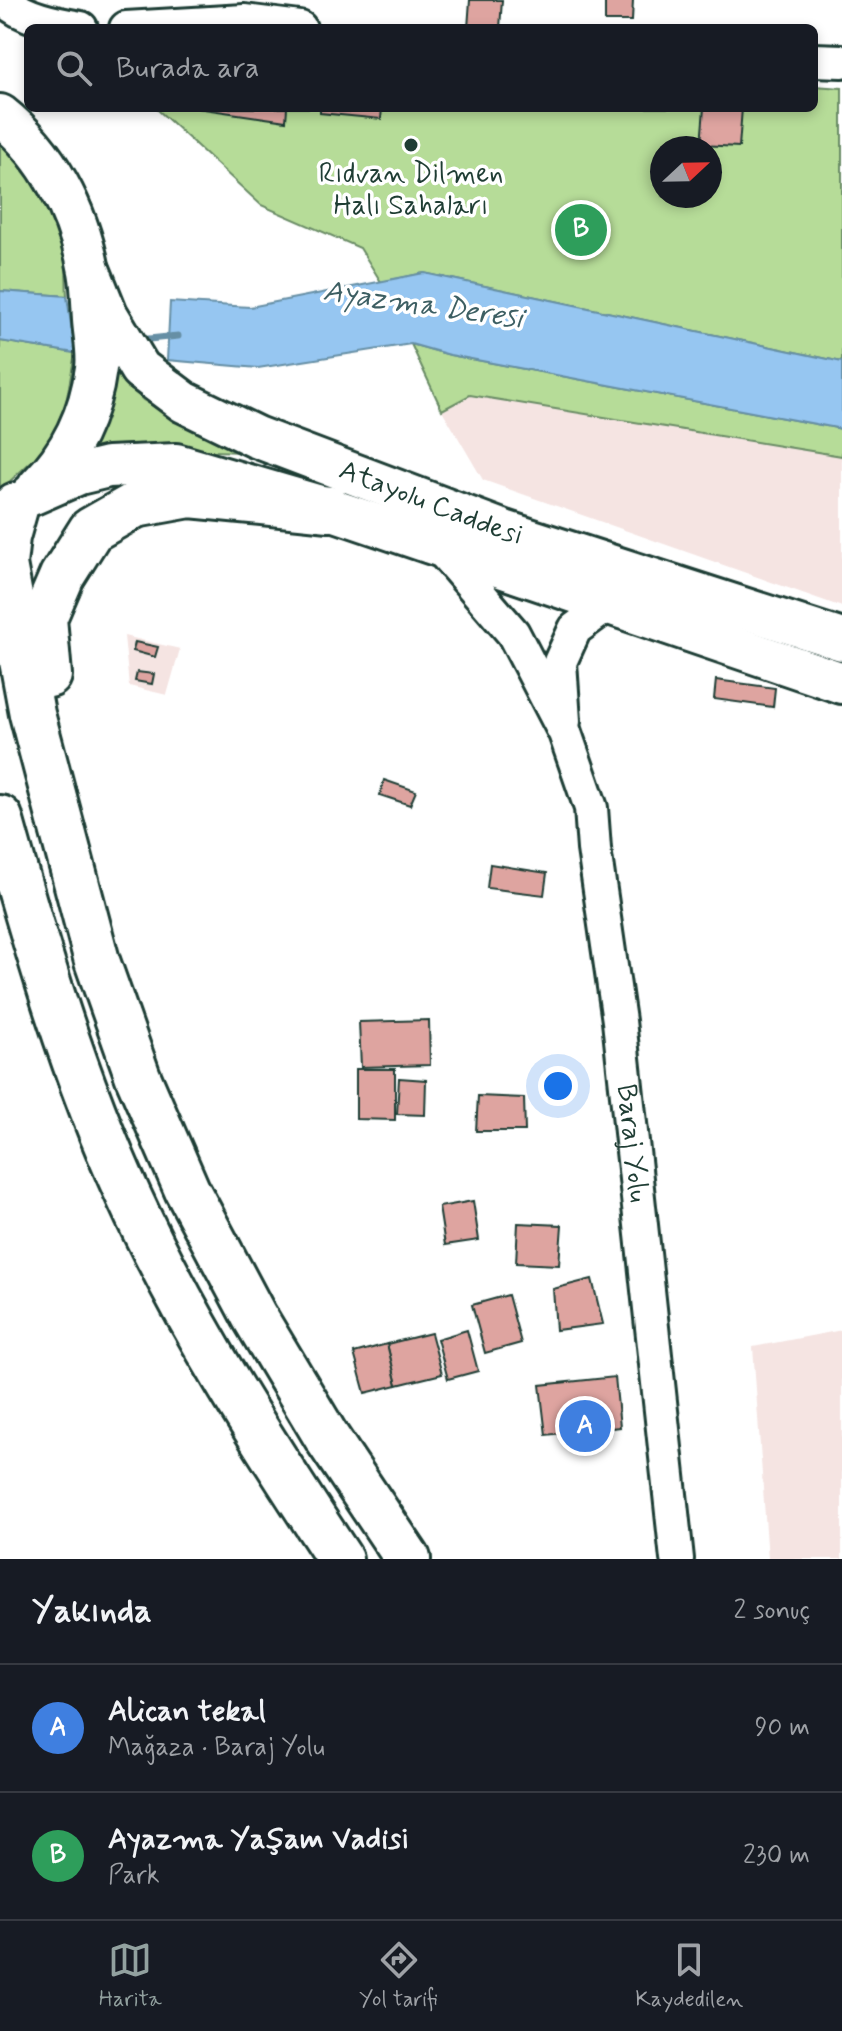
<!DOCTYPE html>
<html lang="tr">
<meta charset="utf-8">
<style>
body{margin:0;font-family:Mynerve,sans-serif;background:#242831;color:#f1f3f6}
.compass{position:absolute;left:650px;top:136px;width:72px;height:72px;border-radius:50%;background:#171b24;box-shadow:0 4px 12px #0003;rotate:68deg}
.you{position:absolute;left:558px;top:1086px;width:28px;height:28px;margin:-20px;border:6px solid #fff;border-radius:50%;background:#1a73e8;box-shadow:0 0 0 12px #1a73e833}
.badge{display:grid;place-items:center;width:52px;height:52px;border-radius:50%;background:#92a19f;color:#fff;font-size:26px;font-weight:700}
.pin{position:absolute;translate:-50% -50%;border:4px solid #fff;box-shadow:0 2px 8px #0006}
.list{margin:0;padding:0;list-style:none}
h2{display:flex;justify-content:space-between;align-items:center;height:104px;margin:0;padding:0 32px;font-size:34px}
h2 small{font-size:26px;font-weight:400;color:#9ea1a6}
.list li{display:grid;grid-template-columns:52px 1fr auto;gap:24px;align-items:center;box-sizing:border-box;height:128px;padding:0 32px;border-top:2px solid #363941}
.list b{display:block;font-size:30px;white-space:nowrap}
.list p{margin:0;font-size:26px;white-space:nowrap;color:#9ea1a6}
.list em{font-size:26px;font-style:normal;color:#9ea1a6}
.icon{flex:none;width:44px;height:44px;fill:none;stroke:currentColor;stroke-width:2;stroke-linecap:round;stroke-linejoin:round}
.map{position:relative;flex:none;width:842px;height:1559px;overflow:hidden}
.search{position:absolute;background:#171b24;box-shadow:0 4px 12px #0003;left:24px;right:24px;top:24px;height:88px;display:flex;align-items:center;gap:20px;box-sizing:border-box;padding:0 28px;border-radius:12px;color:#9ea1a6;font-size:30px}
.sheet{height:360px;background:#171b24}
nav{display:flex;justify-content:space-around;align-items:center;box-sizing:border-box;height:112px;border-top:2px solid #363941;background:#171b24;font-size:22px;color:#9ea1a6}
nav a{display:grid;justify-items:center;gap:4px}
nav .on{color:#92a19f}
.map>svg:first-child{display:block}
.built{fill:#f5e4e2}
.green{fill:#b6dc98;stroke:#6a8c66;stroke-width:2;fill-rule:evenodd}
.water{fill:#96c6f1;stroke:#668fa5;stroke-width:2}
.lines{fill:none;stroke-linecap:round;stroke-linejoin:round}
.stream{stroke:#668fa5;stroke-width:7}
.building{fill:#dea4a0;stroke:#1f3d34;stroke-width:2}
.tertiary-casing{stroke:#1f3d34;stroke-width:38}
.primary-casing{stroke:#1f3d34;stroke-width:46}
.motorway-casing{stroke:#1f3d34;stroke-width:50}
.tertiary{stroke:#fff;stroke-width:32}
.primary{stroke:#fff;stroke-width:40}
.motorway{stroke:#fff;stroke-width:44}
.poi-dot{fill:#1f3d34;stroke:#fff;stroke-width:3}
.labels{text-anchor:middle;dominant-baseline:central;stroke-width:7;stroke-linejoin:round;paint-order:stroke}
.poi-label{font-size:28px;fill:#1f3d34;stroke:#fff}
.street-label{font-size:28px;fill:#1f3d34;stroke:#fff}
.water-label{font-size:30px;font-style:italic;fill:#3d5f63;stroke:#fff}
</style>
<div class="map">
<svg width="842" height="1559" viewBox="0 0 842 1559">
<rect width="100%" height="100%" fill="#fff"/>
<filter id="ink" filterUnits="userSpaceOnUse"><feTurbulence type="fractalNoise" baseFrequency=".0125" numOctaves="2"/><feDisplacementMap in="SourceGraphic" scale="16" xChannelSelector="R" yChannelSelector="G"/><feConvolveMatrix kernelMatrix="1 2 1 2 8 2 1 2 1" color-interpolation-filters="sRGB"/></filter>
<g filter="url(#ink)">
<!-- built -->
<g class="built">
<polygon points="470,395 842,456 842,607 483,480 442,410"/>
<polygon points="124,636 180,649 167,695 129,686"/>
<polygon points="842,1330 842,1559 768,1559 753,1347"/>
</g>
<!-- green -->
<g class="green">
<path d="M 814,86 L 842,88 L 842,362 L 424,273 L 381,282 L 360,248 L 261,205 L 158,110 L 158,108 L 814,108 ZM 662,148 L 710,148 L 710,196 L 662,196 Z"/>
<path d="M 0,142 C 33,171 57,214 65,257 C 67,270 66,284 67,296 L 0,291 Z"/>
<polygon points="0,341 75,353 66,403 49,445 8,483 0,487"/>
<polygon points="411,344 450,355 842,429 842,456 470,395 442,410"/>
<polygon points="111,367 143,400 193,430 249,452 90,448"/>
</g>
<!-- water -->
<g class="water">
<polygon points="424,273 842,362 842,429 450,355 411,344 258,368 167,360 170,302 250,307"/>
<polygon points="0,291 67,296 75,353 0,341"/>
</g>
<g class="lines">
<!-- stream -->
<polyline class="stream" points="139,340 178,336"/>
</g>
<!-- building -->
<g class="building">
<polygon points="470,0 502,0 500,28 468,28"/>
<polygon points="605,0 633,0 632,21 605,21"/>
<polygon points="197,108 287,108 286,121"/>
<polygon points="320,108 382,108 381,119 320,113"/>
<polygon points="704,108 742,108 739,147 701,145"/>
<polygon points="135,642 158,647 155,657 133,651"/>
<polygon points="137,672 154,674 152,684 135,681"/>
<polygon points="716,680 775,688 773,707 714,699"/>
<polygon points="384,780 416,791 410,805 380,795"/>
<polygon points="490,864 547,873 544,895 487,888"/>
<polygon points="429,1020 430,1065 361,1067 359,1022"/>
<polygon points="356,1069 395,1069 395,1120 356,1119"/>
<polygon points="399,1078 426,1080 425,1115 397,1114"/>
<polygon points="478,1096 524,1098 525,1131 476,1131"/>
<polygon points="473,1201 479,1240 445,1245 439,1207"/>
<polygon points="518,1223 562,1225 559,1265 516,1263"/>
<polygon points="592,1279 603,1324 556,1330 553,1289"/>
<polygon points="508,1295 521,1343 485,1353 472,1305"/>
<polygon points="467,1330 478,1371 448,1379 437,1339"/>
<polygon points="431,1333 442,1374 397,1385 387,1344"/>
<polygon points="387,1344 397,1385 365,1393 354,1353"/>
<polygon points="615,1377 620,1427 546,1435 540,1385"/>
</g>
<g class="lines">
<defs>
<g id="tertiary">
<path d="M 4,0 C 23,18 56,24 81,28"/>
<polyline points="126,28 244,21 300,28"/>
<polyline points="814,60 842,61"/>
<path id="s1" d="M 440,548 L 513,633 L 565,733 L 591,808 L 594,849 L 619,1021 L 677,1559"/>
<polyline points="564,721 560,662 575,629 609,604"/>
</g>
<g id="primary">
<path d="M 0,115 C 48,153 78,211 89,271 C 92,287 92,304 93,320 C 94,335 98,353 96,368 C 90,414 70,455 38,487"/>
<path id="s2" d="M 90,272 L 107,314 L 140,369 L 184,402 L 256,437 L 504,531 L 842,640"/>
<polyline points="31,495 79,474 108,467 176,464 330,509 842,683"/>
</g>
<g id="motorway">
<polyline points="16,505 7,537 4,564 32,714 97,961 138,1077 187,1190 254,1316 327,1438 408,1559"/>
<polyline points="49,675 44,618 62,576 91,530 135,505 190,495 330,509"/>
<path d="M 0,818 C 36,947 73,1075 129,1197 C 187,1324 263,1443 340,1559"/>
</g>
</defs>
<!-- tertiary casing -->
<use href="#tertiary" class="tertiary-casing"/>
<!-- primary casing -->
<use href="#primary" class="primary-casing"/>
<!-- motorway casing -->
<use href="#motorway" class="motorway-casing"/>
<!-- tertiary -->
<use href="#tertiary" class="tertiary"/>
<!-- primary -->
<use href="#primary" class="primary"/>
<!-- motorway -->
<use href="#motorway" class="motorway"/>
</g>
</g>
<!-- markers -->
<circle class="poi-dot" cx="411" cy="145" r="8"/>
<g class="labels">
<!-- poi labels -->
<g class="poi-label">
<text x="411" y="174">Rıdvan Dilmen<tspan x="411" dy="32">Halı Sahaları</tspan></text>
</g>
<!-- street labels -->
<g class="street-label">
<text stroke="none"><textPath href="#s2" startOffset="432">Atayolu Caddesi</textPath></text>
<text stroke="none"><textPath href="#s1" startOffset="642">Baraj Yolu</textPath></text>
</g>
<!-- water labels -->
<g class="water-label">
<text transform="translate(423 305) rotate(8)">Ayazma Deresi</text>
</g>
</g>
</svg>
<svg class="compass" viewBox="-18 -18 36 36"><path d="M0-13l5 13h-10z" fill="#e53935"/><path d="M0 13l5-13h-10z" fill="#9ea1a6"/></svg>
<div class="you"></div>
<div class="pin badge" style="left:585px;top:1426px;background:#3f7fe0">A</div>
<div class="pin badge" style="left:581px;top:230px;background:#2e9e5b">B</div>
<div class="search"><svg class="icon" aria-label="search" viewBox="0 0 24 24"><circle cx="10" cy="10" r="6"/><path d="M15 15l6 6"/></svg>Burada ara</div>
</div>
<section class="sheet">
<h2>Yakında<small>2 sonuç</small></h2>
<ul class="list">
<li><span class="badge" style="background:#3f7fe0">A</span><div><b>Alican tekal</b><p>Mağaza · Baraj Yolu</p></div><em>90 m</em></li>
<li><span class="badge" style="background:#2e9e5b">B</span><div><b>Ayazma Yaşam Vadisi</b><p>Park</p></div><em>230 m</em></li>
</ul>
</section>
<nav>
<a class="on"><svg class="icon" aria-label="map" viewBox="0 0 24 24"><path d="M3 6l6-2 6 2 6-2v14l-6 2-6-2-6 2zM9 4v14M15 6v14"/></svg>Harita</a>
<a><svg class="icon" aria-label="directions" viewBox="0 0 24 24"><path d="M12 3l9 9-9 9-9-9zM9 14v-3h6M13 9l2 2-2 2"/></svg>Yol tarifi</a>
<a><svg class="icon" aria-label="saved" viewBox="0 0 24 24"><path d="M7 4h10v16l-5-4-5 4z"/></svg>Kaydedilen</a>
</nav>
